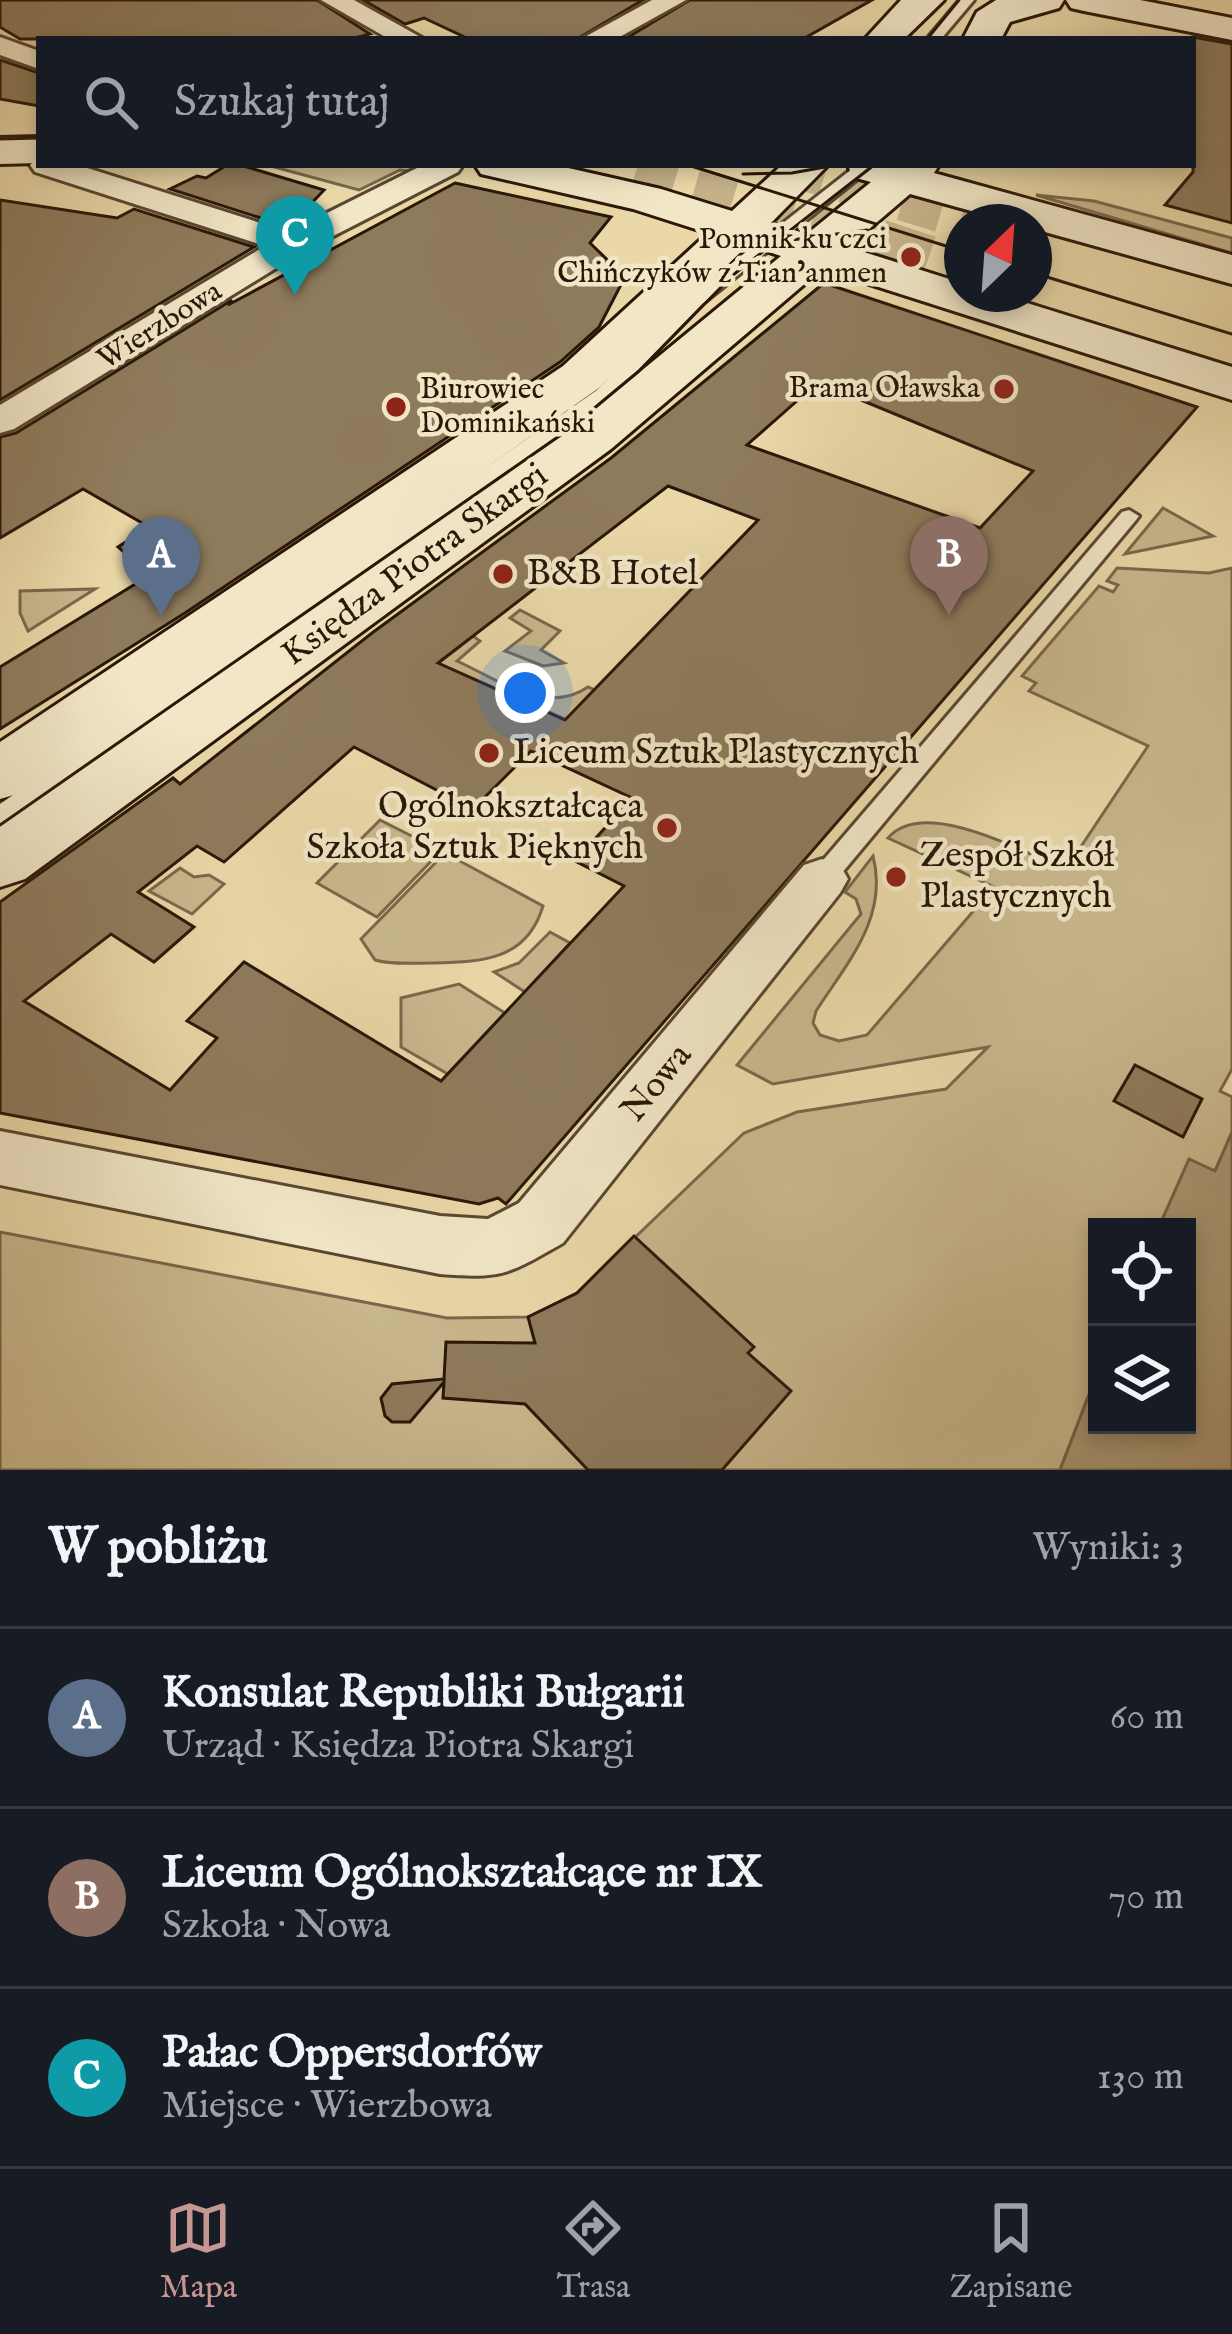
<!DOCTYPE html>
<html lang="pl">
<meta charset="utf-8">
<style>
body{margin:0;font-family:"IM FELL English",serif;background:#242831;color:#f1f3f6}
.controls{position:absolute;right:36px;bottom:36px;display:grid;overflow:hidden;border-radius:0px;box-shadow:0 6px 18px #0003}
.controls button{width:108px;height:108px;display:grid;place-items:center;padding:0;border:0;border-bottom:3px solid #363941;background:#171b24;color:#f1f3f6;font:60px sans-serif}
.compass{position:absolute;left:944px;top:204px;width:108px;height:108px;border-radius:50%;background:#171b24;box-shadow:0 6px 18px #0003;rotate:25deg}
.you{position:absolute;left:525px;top:693px;width:42px;height:42px;margin:-30px;border:9px solid #fff;border-radius:50%;background:#1a73e8;box-shadow:0 0 0 18px #1a73e833}
.badge{display:grid;place-items:center;width:78px;height:78px;border-radius:50%;background:#c59692;color:#fff;font-size:39px;font-weight:700}
.pin{position:absolute;translate:-50% -99px;filter:drop-shadow(0 3px 6px #0008)}
.pin::after{content:'';position:absolute;top:63px;width:42px;height:36px;background:inherit;clip-path:polygon(0 0,100% 0,50% 100%)}
.list{margin:0;padding:0;list-style:none}
h2{display:flex;justify-content:space-between;align-items:center;height:156px;margin:0;padding:0 48px;font-size:51px}
h2 small{font-size:39px;font-weight:400;color:#9ea1a6}
.list li{display:grid;grid-template-columns:78px 1fr auto;gap:36px;align-items:center;box-sizing:border-box;height:180px;padding:0 48px;border-top:3px solid #363941}
.list b{display:block;font-size:45px;white-space:nowrap}
.list p{margin:0;font-size:39px;white-space:nowrap;color:#9ea1a6}
.list em{font-size:39px;font-style:normal;color:#9ea1a6}
.icon{flex:none;width:66px;height:66px;fill:none;stroke:currentColor;stroke-width:2;stroke-linecap:round;stroke-linejoin:round}
.map{position:relative;flex:none;width:1232px;height:1470px;overflow:hidden}
.search{position:absolute;background:#171b24;box-shadow:0 6px 18px #0003;left:36px;right:36px;top:36px;height:132px;display:flex;align-items:center;gap:30px;box-sizing:border-box;padding:0 42px;border-radius:0px;color:#9ea1a6;font-size:45px}
.sheet{height:696px;background:#171b24}
nav{display:flex;justify-content:space-around;align-items:center;box-sizing:border-box;height:168px;border-top:3px solid #363941;background:#171b24;font-size:33px;color:#9ea1a6}
nav a{display:grid;justify-items:center;gap:6px}
nav .on{color:#c59692}
.map>svg:first-child{display:block}
.green{fill:#c9b78d;stroke:#7a674b;stroke-width:3}
.water{fill:#a99672;stroke:#766348;stroke-width:3}
.building{fill:#8e7b5c;stroke:#2a1709;stroke-width:3;fill-rule:evenodd}
.lines{fill:none;stroke-linecap:round;stroke-linejoin:round}
.secondary-tunnel-far1{stroke:#c4b188;stroke-width:40;stroke-dasharray:40 21;stroke-linecap:butt}
.secondary-tunnel{stroke:#c4b188;stroke-width:52;stroke-dasharray:52 26;stroke-linecap:butt}
.lane-casing{stroke:#5a4731;stroke-width:6}
.street-casing{stroke:#5a4731;stroke-width:6}
.secondary-casing{stroke:#2a1709;stroke-width:6}
.lane{fill:#f1e6c6;fill-rule:evenodd}
.street{fill:#f1e6c6;fill-rule:evenodd}
.secondary{fill:#f1e6c6;fill-rule:evenodd}
.tram{stroke:#2a1709;stroke-width:3}
.poi-dot{fill:#8f2418;stroke:#f1e6c6;stroke-width:4.5}
.labels{text-anchor:middle;dominant-baseline:central;stroke-width:9;stroke-linejoin:round;paint-order:stroke}
.far-poi-label{font-size:30px;fill:#2a1709;stroke:#f1e6c6;text-anchor:end}
.far-street-label{font-size:30px;fill:#2a1709;stroke:#f1e6c6}
.street-label{font-size:36px;fill:#2a1709;stroke:#f1e6c6}
.poi-label{font-size:36px;fill:#2a1709;stroke:#f1e6c6;text-anchor:start}
</style>
<div class="map">
<svg width="1232" height="1470" viewBox="0 0 1232 1470">
<rect width="100%" height="100%" fill="#ead8a8"/>
<filter id="stains"><feTurbulence type="fractalNoise" baseFrequency=".00167" numOctaves="4"/><feColorMatrix values="0 0 0 0 .2 0 0 0 0 .09 0 0 0 0 .02 0 0 0 .5 -.17"/></filter>
<radialGradient id="worn" r=".72"><stop offset=".6" stop-color="#630" stop-opacity="0"/><stop offset="1" stop-color="#630" stop-opacity=".3"/></radialGradient>
<!-- green -->
<g class="green">
<polygon points="267,165 407,165 421,167 418,172 400,170 359,190"/>
<polygon points="1036,195 1094,201 1232,238 1232,253"/>
<polygon points="1163,508 1213,536 1125,554"/>
<path d="M 1117,568 L 1209,573 L 1232,568 L 1232,1069 L 1220,1091 L 1232,1097 L 1232,1132 L 1215,1171 L 1189,1160 L 1159,1227 L 1097,1227 L 1097,1374 L 1060,1470 L 0,1470 L 0,1232 L 447,1318 L 528,1317 L 577,1293 L 744,1133 L 797,1112 L 946,1089 L 988,1047 L 773,1084 L 737,1065 L 861,914 L 856,899 L 845,892 L 873,856 C 889,917 847,963 816,1011 L 813,1023 L 820,1035 L 839,1041 L 867,1035 L 994,887 L 888,838 C 924,796 1021,852 1066,869 L 1148,746 L 1029,691 L 1036,683 L 1022,676 L 1099,586 L 1113,592 L 1118,585 L 1107,581 Z"/>
<polygon points="95,589 28,631 20,613 20,591"/>
<polygon points="520,610 560,631 541,650 564,663 543,666 505,651 531,631 510,618"/>
<path d="M 473,636 L 480,641 L 457,661 C 497,679 546,716 588,687 L 735,754 L 710,783 L 438,663 Z"/>
<polygon points="380,820 441,851 377,917 317,883"/>
<path d="M 445,853 L 543,906 C 527,960 483,962 433,963 C 414,963 394,965 375,960 L 361,939 Z"/>
<polygon points="180,868 194,877 209,875 224,884 192,914 149,891"/>
<polygon points="550,932 570,943 525,992 494,972 519,963"/>
<polygon points="459,984 505,1013 448,1074 401,1047 401,998"/>
</g>
<!-- water -->
<polygon class="water" points="1232,1132 1232,1470 1060,1470 1097,1374 1097,1425 1187,1425 1187,1227 1159,1227 1189,1159 1215,1171"/>
<!-- building -->
<g class="building">
<polygon points="0,0 317,0 370,34 351,39 20,39 0,27"/>
<polygon points="363,0 643,0 577,39 469,39 424,18 405,24"/>
<polygon points="690,0 872,0 803,39 625,39"/>
<polygon points="1193,37 1232,44 1232,223 1165,205 1193,172"/>
<polygon points="0,60 39,73 39,106 0,99"/>
<polygon points="227,165 240,165 324,190 289,227 170,189 197,176 206,178"/>
<polygon points="455,183 611,217 590,243 625,277 599,327 560,362 185,613 0,729 0,667 150,575 118,547 149,527 83,489 0,538 0,437 16,433 232,300 228,305"/>
<polygon points="0,200 117,218 134,209 254,247 0,400"/>
<path d="M 824,283 L 1197,407 L 506,1204 L 498,1198 L 479,1204 L 0,1113 L 0,902 L 173,778 L 180,784 L 372,633 L 611,458 ZM 815,385 L 832,388 L 1033,471 L 980,528 L 747,445 ZM 668,486 L 758,520 L 565,720 L 438,663 ZM 354,747 L 473,809 L 531,751 L 632,798 L 575,861 L 624,886 L 441,1081 L 244,962 L 187,1021 L 217,1038 L 170,1090 L 24,1001 L 111,934 L 154,962 L 194,927 L 138,892 L 197,846 L 224,862 Z"/>
<polygon points="1135,1065 1202,1099 1183,1137 1114,1101"/>
<polygon points="634,1236 754,1347 748,1353 791,1391 722,1470 588,1470 525,1404 443,1398 444,1382 410,1422 392,1422 385,1416 381,1398 392,1384 444,1379 446,1342 535,1343 528,1317 577,1293"/>
</g>
<g class="lines">
<!-- secondary-tunnel-far1 -->
<g class="secondary-tunnel-far1">
<polyline points="786,165 972,222"/>
<polyline points="636,171 887,248"/>
</g>
<!-- secondary-tunnel -->
<polyline class="secondary-tunnel" points="878,245 947,268"/>
<defs>
<g id="lane">
<polygon points="960,0 974,0 941,39 927,39"/>
<polygon points="857,165 875,165 702,304 611,398 0,826 0,804 597,390 690,296"/>
<polygon points="1129,510 1139,516 1136,520 831,886 813,886 809,879 813,872 1122,512"/>
</g>
<g id="street">
<polygon points="321,0 354,0 424,39 389,39"/>
<polygon points="652,0 686,0 616,39 581,39"/>
<polygon points="0,37 39,51 39,69 0,55"/>
<polygon points="39,157 39,165 78,165 289,232 423,165 463,165 458,172 304,251 14,429 0,433 0,405 265,246 35,172 30,165"/>
<path d="M 822,859 L 840,865 L 848,879 L 840,893 L 563,1243 C 508,1274 504,1279 440,1274 L 0,1185 L 0,1131 L 440,1216 L 488,1219 L 519,1203 L 804,865 Z"/>
</g>
<g id="secondary">
<polygon points="901,0 944,0 904,39 865,39"/>
<polygon points="996,0 1064,0 1059,8 1010,22 1001,39 963,39 977,12"/>
<polygon points="1066,0 1140,0 1232,18 1232,40 1084,11 1071,8"/>
<polygon points="39,137 39,163 0,164 0,138"/>
<polygon points="475,165 555,165 661,189 732,211 782,165 828,165 771,223 807,234 871,182 856,178 849,169 852,165 939,165 934,173 1232,255 1232,284 1034,229 1034,222 1011,222 910,194 848,247 962,283 962,294 998,294 1232,367 1232,400 822,269 611,449 25,879 0,887 0,823 573,427 781,256 748,245 599,388 24,792 0,799 0,742 563,366 708,233 633,209 481,174"/>
</g>
</defs>
<!-- lane casing -->
<use href="#lane" class="lane-casing"/>
<!-- street casing -->
<use href="#street" class="street-casing"/>
<!-- secondary casing -->
<use href="#secondary" class="secondary-casing"/>
<!-- lane -->
<use href="#lane" class="lane"/>
<!-- street -->
<use href="#street" class="street"/>
<!-- secondary -->
<use href="#secondary" class="secondary"/>
<!-- tram -->
<g class="tram">
<polyline points="927,39 959,0"/>
<polyline points="0,139 39,138"/>
<polyline points="688,165 962,251"/>
<polyline points="743,174 792,173 836,165"/>
<polyline points="784,241 867,230"/>
<polyline points="1034,273 1232,334"/>
<polyline points="0,825 568,430 639,371 733,275 874,165"/>
</g>
</g>
<!-- markers -->
<g class="poi-dot">
<circle cx="911" cy="257" r="12"/>
<circle cx="1004" cy="389" r="12"/>
<circle cx="396" cy="407" r="12"/>
<circle cx="503" cy="574" r="12"/>
<circle cx="489" cy="753" r="12"/>
<circle cx="667" cy="828" r="12"/>
<circle cx="896" cy="877" r="12"/>
</g>
<g class="labels">
<!-- far-poi labels -->
<g class="far-poi-label">
<text x="887" y="240">Pomnik ku czci<tspan x="887" dy="34">Chińczyków z Tian’anmen</tspan></text>
<text x="980" y="389">Brama Oławska</text>
<text x="420" y="390" text-anchor="start">Biurowiec<tspan x="420" dy="34">Dominikański</tspan></text>
</g>
<!-- far-street labels -->
<g class="far-street-label">
<text transform="translate(160 326) rotate(-32)">Wierzbowa</text>
</g>
<!-- street labels -->
<g class="street-label">
<text transform="translate(415 565) rotate(-36)">Księdza Piotra Skargi</text>
<text transform="translate(657 1083) rotate(-51)">Nowa</text>
</g>
<!-- poi labels -->
<g class="poi-label">
<text x="527" y="574">B&amp;B Hotel</text>
<text x="513" y="753">Liceum Sztuk Plastycznych</text>
<text x="643" y="807" text-anchor="end">Ogólnokształcąca<tspan x="643" dy="41">Szkoła Sztuk Pięknych</tspan></text>
<text x="920" y="856">Zespół Szkół<tspan x="920" dy="41">Plastycznych</tspan></text>
</g>
</g>
<rect width="100%" height="100%" filter="url(#stains)"/>
<rect width="100%" height="100%" fill="url(#worn)"/>
</svg>
<div class="controls">
<button><svg class="icon" aria-label="locate" viewBox="0 0 24 24"><circle cx="12" cy="12" r="6"/><path d="M12 2v4M12 18v4M2 12h4M18 12h4"/></svg></button>
<button><svg class="icon" aria-label="layers" viewBox="0 0 24 24"><path d="M12 4l9 5-9 5-9-5zM3 14l9 5 9-5"/></svg></button>
</div>
<svg class="compass" viewBox="-18 -18 36 36"><path d="M0-13l5 13h-10z" fill="#e53935"/><path d="M0 13l5-13h-10z" fill="#9ea1a6"/></svg>
<div class="you"></div>
<div class="pin badge" style="left:161px;top:616px;background:#5c6f8a">A</div>
<div class="pin badge" style="left:949px;top:615px;background:#8d6e63">B</div>
<div class="pin badge" style="left:295px;top:295px;background:#0f9aa8">C</div>
<div class="search"><svg class="icon" aria-label="search" viewBox="0 0 24 24"><circle cx="10" cy="10" r="6"/><path d="M15 15l6 6"/></svg>Szukaj tutaj</div>
</div>
<section class="sheet">
<h2>W pobliżu<small>Wyniki: 3</small></h2>
<ul class="list">
<li><span class="badge" style="background:#5c6f8a">A</span><div><b>Konsulat Republiki Bułgarii</b><p>Urząd · Księdza Piotra Skargi</p></div><em>60 m</em></li>
<li><span class="badge" style="background:#8d6e63">B</span><div><b>Liceum Ogólnokształcące nr IX</b><p>Szkoła · Nowa</p></div><em>70 m</em></li>
<li><span class="badge" style="background:#0f9aa8">C</span><div><b>Pałac Oppersdorfów</b><p>Miejsce · Wierzbowa</p></div><em>130 m</em></li>
</ul>
</section>
<nav>
<a class="on"><svg class="icon" aria-label="map" viewBox="0 0 24 24"><path d="M3 6l6-2 6 2 6-2v14l-6 2-6-2-6 2zM9 4v14M15 6v14"/></svg>Mapa</a>
<a><svg class="icon" aria-label="directions" viewBox="0 0 24 24"><path d="M12 3l9 9-9 9-9-9zM9 14v-3h6M13 9l2 2-2 2"/></svg>Trasa</a>
<a><svg class="icon" aria-label="saved" viewBox="0 0 24 24"><path d="M7 4h10v16l-5-4-5 4z"/></svg>Zapisane</a>
</nav>
